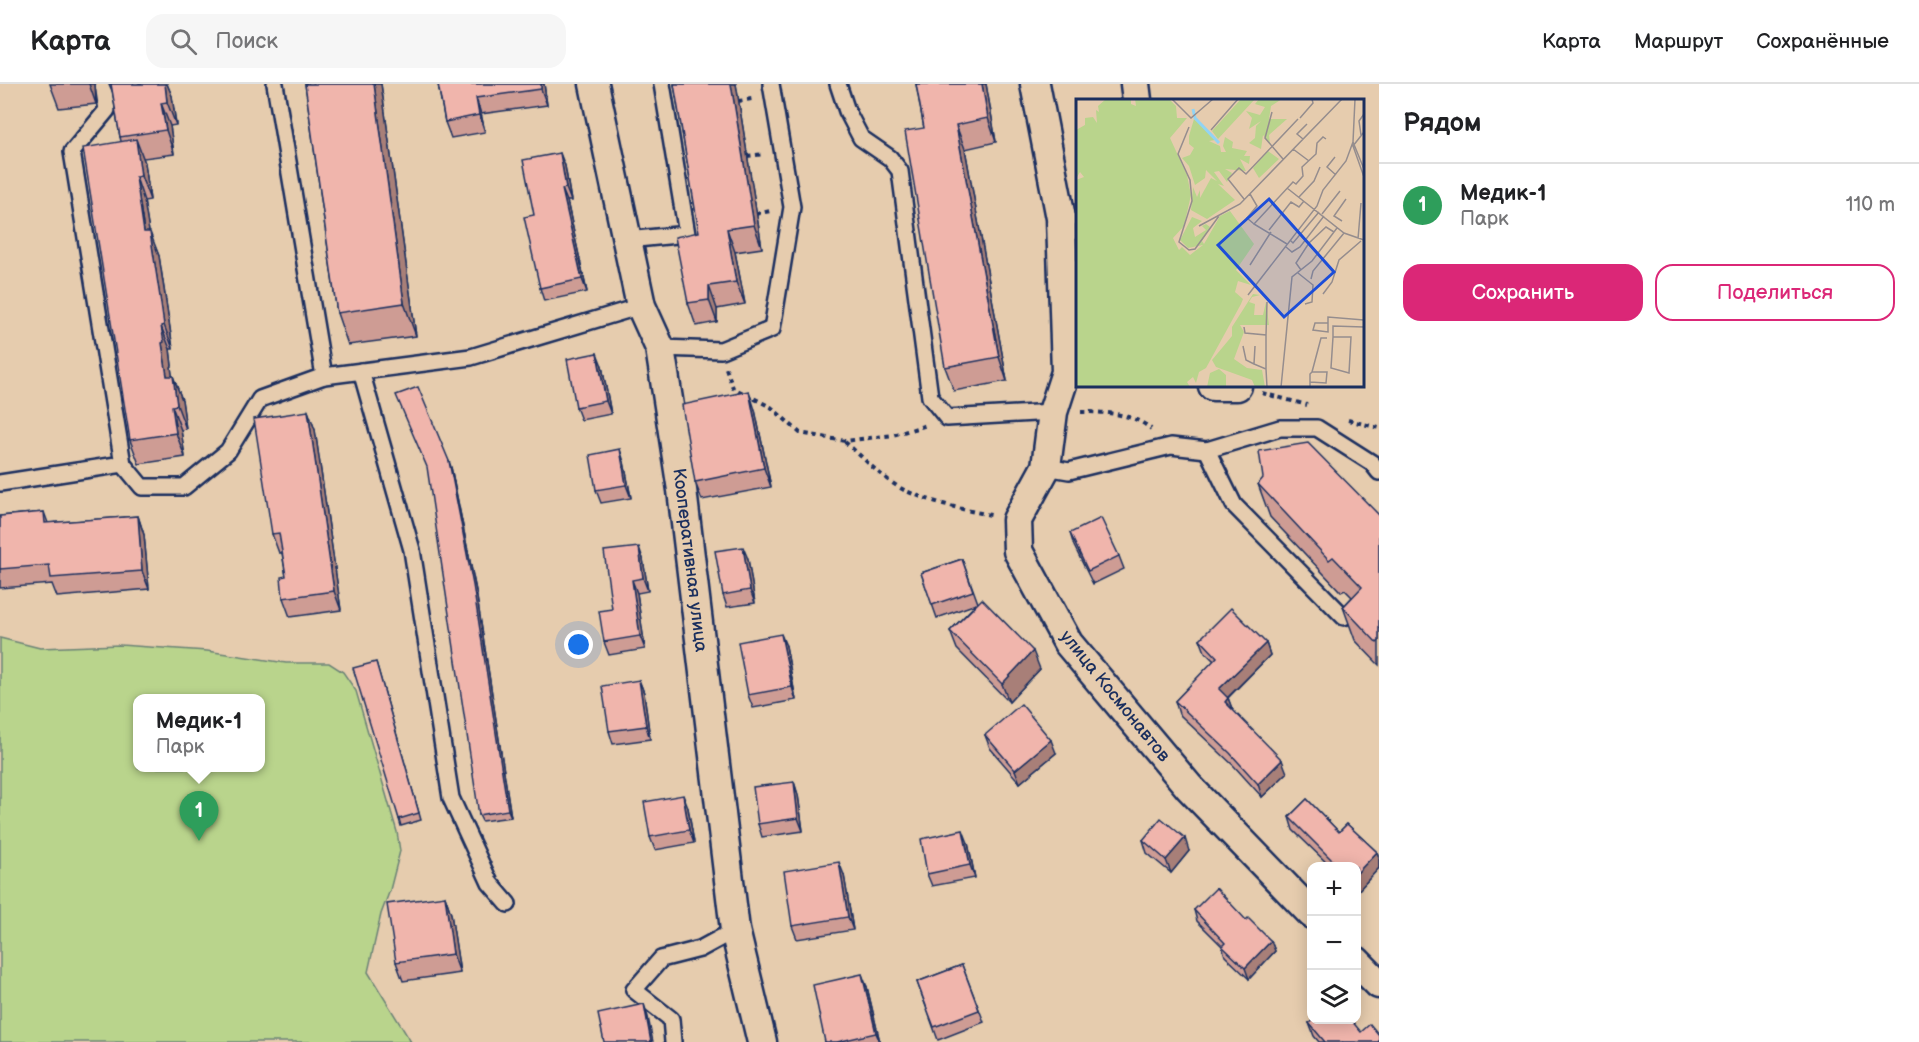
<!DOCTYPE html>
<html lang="ru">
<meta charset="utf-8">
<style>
body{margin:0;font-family:"Balsamiq Sans",sans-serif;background:#f6f6f6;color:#202124}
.controls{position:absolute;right:18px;bottom:18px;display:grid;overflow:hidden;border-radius:12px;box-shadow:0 3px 15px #0003}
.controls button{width:54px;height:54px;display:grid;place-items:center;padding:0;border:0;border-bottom:2px solid #e0e0e0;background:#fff;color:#202124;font:30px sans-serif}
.you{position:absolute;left:579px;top:561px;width:21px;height:21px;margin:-15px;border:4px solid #fff;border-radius:50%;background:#1a73e8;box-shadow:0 0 0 9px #1a73e833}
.badge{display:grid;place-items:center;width:39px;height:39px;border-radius:50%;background:#db2777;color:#fff;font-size:20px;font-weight:700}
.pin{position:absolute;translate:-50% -50px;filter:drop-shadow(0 2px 3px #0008)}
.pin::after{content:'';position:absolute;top:32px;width:21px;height:18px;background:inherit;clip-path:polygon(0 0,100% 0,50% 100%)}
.popup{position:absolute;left:133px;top:610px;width:132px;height:78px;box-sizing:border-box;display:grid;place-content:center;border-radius:12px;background:#fff;filter:drop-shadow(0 2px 4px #0005);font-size:20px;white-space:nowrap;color:#757577}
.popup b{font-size:22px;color:#202124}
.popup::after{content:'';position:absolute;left:50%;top:100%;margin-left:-12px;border:12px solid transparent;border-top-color:#fff}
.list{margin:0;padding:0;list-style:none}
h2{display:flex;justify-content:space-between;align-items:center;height:78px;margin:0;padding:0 24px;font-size:26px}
h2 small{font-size:20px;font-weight:400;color:#757577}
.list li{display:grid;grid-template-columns:39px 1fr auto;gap:18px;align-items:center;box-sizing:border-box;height:84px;padding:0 24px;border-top:2px solid #e0e0e0}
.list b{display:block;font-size:22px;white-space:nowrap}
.list p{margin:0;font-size:20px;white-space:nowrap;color:#757577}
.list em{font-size:20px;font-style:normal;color:#757577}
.actions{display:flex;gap:12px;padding:18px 24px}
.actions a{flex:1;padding:14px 0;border:2px solid #db2777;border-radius:18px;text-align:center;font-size:21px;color:#db2777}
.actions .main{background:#db2777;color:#fff}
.icon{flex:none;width:33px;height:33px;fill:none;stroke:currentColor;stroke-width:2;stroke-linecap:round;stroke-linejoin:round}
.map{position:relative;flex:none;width:1379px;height:958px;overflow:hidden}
header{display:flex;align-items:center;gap:36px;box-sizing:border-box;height:84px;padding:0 30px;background:#fff;border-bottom:2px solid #e0e0e0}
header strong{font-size:28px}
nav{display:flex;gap:33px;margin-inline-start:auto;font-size:21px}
.search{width:420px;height:54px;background:#f6f6f6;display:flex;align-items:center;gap:15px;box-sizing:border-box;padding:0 21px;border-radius:18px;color:#757577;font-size:22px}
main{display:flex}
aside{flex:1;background:#fff}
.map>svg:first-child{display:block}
.green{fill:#b9d48c;stroke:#6a8275;stroke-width:1.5;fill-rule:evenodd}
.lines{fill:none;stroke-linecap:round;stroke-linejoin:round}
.lane-casing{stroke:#1b2f5e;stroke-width:20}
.street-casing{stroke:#1b2f5e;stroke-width:33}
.path{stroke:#1b2f5e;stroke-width:4;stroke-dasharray:4.5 4.5;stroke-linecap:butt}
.lane{stroke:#e6ccae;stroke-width:15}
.street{stroke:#e6ccae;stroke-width:28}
.wall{fill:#ce9c94;stroke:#1b2f5e;stroke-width:1.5}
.shaded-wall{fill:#a87f78;stroke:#1b2f5e;stroke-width:1.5}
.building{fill:#f0b5ac;stroke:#1b2f5e;stroke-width:1.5}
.labels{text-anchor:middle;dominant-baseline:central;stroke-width:5;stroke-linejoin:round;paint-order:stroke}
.street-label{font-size:18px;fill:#1b2f5e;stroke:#e6ccae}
.inset-river{fill:none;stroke:#92d4f4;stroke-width:3}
.inset-road{fill:none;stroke:#958d8e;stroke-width:1.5}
.view{fill:#1d4ed8;fill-opacity:0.15;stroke:#1d4ed8;stroke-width:3}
.inset-edge{fill:none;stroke:#1b2f5e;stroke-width:3}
</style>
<header>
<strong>Карта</strong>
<div class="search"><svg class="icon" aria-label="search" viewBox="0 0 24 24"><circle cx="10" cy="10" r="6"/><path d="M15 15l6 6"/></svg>Поиск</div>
<nav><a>Карта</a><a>Маршрут</a><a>Сохранённые</a></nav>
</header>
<main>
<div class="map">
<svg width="1379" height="958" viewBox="0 0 1379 958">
<rect width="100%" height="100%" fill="#e6ccae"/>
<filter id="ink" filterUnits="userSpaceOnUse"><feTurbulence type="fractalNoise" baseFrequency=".0167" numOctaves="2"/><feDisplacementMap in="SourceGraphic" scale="12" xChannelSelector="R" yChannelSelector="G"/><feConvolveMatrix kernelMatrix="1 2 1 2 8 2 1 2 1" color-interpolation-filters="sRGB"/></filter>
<g filter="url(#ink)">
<!-- green -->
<path class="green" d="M 0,554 L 40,564 L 120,561 L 207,567 L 286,579 L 329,579 L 343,588 L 356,607 L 397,748 L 400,767 L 390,806 L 381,830 L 368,888 L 411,958 L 0,958 ZM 138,614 L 260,614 L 260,684 L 138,684 Z"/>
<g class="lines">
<defs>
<g id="lane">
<polyline points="103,0 107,26 72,68 123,380 142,403 184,403 228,367 260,315 324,292 471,273 641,222"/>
<polyline points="275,0 324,292"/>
<polyline points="838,0 847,27 861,54 890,74 900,87 930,313 947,334 1053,328"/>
<polyline points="627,156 687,150 662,0"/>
<polyline points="660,264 721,266 772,245 792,123 771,0"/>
<polyline points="361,287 412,466 451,714 490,799 508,820"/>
<polyline points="1207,366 1234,421 1344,533"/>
<polyline points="1046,383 1069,387 1171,362 1207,366 1280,344 1317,344 1372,379 1379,388"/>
<polyline points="0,399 123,380"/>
<polyline points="673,958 671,935 634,906 661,875 700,865 735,846"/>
</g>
<g id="street">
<polyline points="594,0 641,222 660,264 682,406 735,846 762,958"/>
<polyline points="1035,0 1061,134 1066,288 1053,328 1046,383 1017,436 1018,467 1068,559 1189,703 1312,830"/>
<polyline points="1135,0 1137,16"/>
<polyline points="1213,302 1237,302"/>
<polyline points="1356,877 1379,900"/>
</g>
</defs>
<!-- lane casing -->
<use href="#lane" class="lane-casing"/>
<!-- street casing -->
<use href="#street" class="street-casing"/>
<!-- path -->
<g class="path">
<polyline points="738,17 752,15"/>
<polyline points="747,72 764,70"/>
<polyline points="756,130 770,127"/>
<polyline points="726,284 733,304 771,323 800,349 845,357 893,351 927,341"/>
<polyline points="1262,309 1307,321"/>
<path d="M 1081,328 C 1104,328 1133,329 1151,345"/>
<polyline points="1348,336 1379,344"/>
<path d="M 845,358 C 864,374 883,396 906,407 C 932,418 963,426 991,431"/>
</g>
<!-- lane -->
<use href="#lane" class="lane"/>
<!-- street -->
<use href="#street" class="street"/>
</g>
<!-- wall -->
<g class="wall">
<polygon points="50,0 95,0 96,20 59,24"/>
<polygon points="109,0 167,0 172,12 176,41 170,42 174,70 143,74 145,79 150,116 144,117 149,148 159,172 169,237 173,265 170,265 172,282 171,283 172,292 173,292 182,316 186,345 181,346 185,373 139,380 130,356 121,57 120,53 113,9"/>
<polygon points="305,0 381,0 416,252 348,261 337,229"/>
<polygon points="438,0 544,0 547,21 481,30 485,48 451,54 445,38"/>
<polygon points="674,0 736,0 762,164 735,168 745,220 717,225 717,238 696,242 688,219 699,148"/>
<polygon points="916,0 986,0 996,58 965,65 1007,297 954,307 945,283 924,44"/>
<polygon points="565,82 571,117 567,117 587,208 544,217 540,204 534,131"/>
<polygon points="602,282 611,330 581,336 576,323"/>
<polygon points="755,326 771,403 702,416 695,398"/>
<polygon points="308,327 315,346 341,526 290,533 283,514 286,492 282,469 279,469 272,450"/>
<polygon points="624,378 631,414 601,419 596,406"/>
<polygon points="451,383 476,507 511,733 482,737 479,731"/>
<polygon points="1258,400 1379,431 1379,581 1355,556 1343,523 1352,513 1345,506 1341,508 1270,433"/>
<polygon points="44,428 48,439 138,432 144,451 149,505 57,513 52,500 0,504 0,432"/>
<polygon points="1070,449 1119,472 1124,485 1093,500 1074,462"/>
<polygon points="643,475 648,507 637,509 645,565 609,571 604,558 612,525"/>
<polygon points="748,475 755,519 727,523 723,511"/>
<polygon points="962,475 978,519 1040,585 1009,618 957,565 950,547 976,520 937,534 921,489"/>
<polygon points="1200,555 1266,559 1270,571 1228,614 1232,625 1287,689 1262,713 1234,682 1179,630 1175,617 1214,577 1205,568"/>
<polygon points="786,562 796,616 753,624 748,611"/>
<polygon points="376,578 421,736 401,742 399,735"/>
<polygon points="639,596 644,609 650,655 613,660 609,647"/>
<polygon points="985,651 1056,669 1020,699 990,664"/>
<polygon points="794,698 798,711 803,747 762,753 758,740"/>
<polygon points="1307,715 1339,748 1347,740 1377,768 1379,774 1379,784 1357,808 1356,783 1331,783 1293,746 1289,733"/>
<polygon points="688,724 694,759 655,766 650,753"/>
<polygon points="1143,756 1189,767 1171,789 1147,769"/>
<polygon points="968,759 975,794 932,802 927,790"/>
<polygon points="844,791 853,846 797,855 792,842"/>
<polygon points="445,812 451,830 460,889 403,897 396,878"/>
<polygon points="1194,826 1246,836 1271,857 1275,867 1249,895 1225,872 1222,862 1197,837"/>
<polygon points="962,881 984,938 938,956 917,898"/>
<polygon points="867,903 880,958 825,958"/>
<polygon points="1309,939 1361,948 1379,958 1319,958 1314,952"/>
</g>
<!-- shaded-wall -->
<g class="shaded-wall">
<polygon points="89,0 95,0 96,20"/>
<polygon points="165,0 167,0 172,12 176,41 167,18"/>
<polygon points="374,0 381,0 416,252 404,219"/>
<polygon points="541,0 544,0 547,21 541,5"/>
<polygon points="731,0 736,0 762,164 754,141"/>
<polygon points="982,0 986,0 996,58 988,34"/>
<polygon points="476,14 481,30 485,48 479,31"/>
<polygon points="161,19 170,42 174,70 166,46"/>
<polygon points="956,41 965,65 1007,297 999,273"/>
<polygon points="136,55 145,79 150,116 141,92"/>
<polygon points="560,69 565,82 571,117 566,104"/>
<polygon points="136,93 144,117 153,172 144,148"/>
<polygon points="562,105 567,117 587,208 582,195"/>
<polygon points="727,145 735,168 745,220 736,198"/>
<polygon points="150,148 159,172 173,265 164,241"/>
<polygon points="709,202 717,225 717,238 709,216"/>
<polygon points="161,242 170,265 172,282 171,283 176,316 167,292 162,259"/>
<polygon points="597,269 602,282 611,330 606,317"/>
<polygon points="173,292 182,316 186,345 177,321"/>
<polygon points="749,307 755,326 771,403 764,384"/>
<polygon points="172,322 181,346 185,373 176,349"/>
<polygon points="308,327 315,346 341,526 334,507"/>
<polygon points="620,365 624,378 631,414 626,401"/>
<polygon points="449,377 451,383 476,507 511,733 508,726"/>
<polygon points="138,432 144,451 149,505 142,487"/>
<polygon points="639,463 643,475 648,507 643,494"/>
<polygon points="743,463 748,475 755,519 750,506"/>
<polygon points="632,496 637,509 645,565 640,552"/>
<polygon points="781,550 786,562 796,616 792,603"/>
<polygon points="1266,559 1270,571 1223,618 1219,605"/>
<polygon points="1033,567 1040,585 1009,618 1002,600"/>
<polygon points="639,596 644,609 650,655 646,642"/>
<polygon points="1228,614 1233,627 1225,618"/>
<polygon points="1051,656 1056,669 1020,699 1015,686"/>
<polygon points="1282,676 1287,689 1262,713 1258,700"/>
<polygon points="794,698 798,711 803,747 798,734"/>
<polygon points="683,711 688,724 694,759 689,746"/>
<polygon points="963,746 968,759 975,794 970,781"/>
<polygon points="1185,754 1189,767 1171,789 1166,776"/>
<polygon points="1377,768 1379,774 1379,784 1357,808 1356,790"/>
<polygon points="839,778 844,791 853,846 848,833"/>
<polygon points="445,812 451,830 460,889 453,870"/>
<polygon points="1271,857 1275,867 1249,895 1245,884"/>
<polygon points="862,890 867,903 880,958 876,949"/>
<polygon points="644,920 648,933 653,958 651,958"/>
</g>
<!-- building -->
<g class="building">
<polygon points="111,0 165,0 167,18 161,19 166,46 120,53"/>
<polygon points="305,0 374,0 404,219 337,229"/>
<polygon points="438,0 541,0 541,5 476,14 479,31 445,38"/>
<polygon points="674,0 731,0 754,141 727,145 736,198 709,202 709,216 688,219 675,153 699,148"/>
<polygon points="916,0 982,0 988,34 956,41 999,273 945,283 905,47 924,44"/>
<polygon points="136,55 141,92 136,93 144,148 150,148 160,213 164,241 161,242 164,258 162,259 167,292 173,292 177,321 172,322 176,349 130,356 83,64"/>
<polygon points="560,69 566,104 562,105 582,195 540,204 524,133 534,131 523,76"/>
<polygon points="597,269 606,317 576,323 567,275"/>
<polygon points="418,303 449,377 473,501 508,726 479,731 427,383 396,311"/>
<polygon points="749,307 764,384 695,398 682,321"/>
<polygon points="308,327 334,507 283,514 281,493 286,492 279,449 272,450 254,335"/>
<polygon points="1308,359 1379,431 1379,557 1377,559 1343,523 1362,503 1333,473 1329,476 1258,400 1263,394 1259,367"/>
<polygon points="620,365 626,401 596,406 590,371"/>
<polygon points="44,428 45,439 138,432 142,487 51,494 49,481 0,485 0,432"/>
<polygon points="1101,434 1119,472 1088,487 1070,449"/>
<polygon points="639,463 643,494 632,496 640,552 604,558 599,527 612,525 604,467"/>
<polygon points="743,463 750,506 723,511 715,467"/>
<polygon points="962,475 973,507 932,521 921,489"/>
<polygon points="982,515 1033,567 1002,600 950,547"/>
<polygon points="1231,524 1266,559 1219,605 1228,614 1225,618 1282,676 1258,700 1230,669 1175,617 1217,573 1200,555"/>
<polygon points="781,550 792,603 748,611 738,558"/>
<polygon points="376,578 419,729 399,735 353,584"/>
<polygon points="639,596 646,642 609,647 602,602"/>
<polygon points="1021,620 1051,656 1015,686 985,651"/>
<polygon points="794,698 798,734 758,740 753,703"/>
<polygon points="683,711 689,746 650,753 644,718"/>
<polygon points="1307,715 1339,748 1347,740 1377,768 1356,790 1356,783 1339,783 1289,733"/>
<polygon points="1161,734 1185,754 1166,776 1143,756"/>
<polygon points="963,746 970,781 927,790 921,755"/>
<polygon points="839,778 848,833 792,842 784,787"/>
<polygon points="1216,804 1246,836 1248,834 1271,857 1245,884 1222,862 1225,859 1194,826"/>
<polygon points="445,812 453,870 396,878 387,820"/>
<polygon points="962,881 979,926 934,943 917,898"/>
<polygon points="862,890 876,949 837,958 825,958 813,901"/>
<polygon points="644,920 651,958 604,958 598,930"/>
<polygon points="1313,936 1351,936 1361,948 1370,940 1379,951 1379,958 1325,958 1309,939"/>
</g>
</g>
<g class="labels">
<!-- street labels -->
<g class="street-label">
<text transform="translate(690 476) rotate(83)">Кооперативная улица</text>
<text transform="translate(1115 612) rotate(51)">улица Космонавтов</text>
</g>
</g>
<!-- overview -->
<g transform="translate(1076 15)">
<rect width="288" height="288" fill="#e6ccae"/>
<path d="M 30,0 L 55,0 L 55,5 L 60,7 L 59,0 L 93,0 L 100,7 L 101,19 L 111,19 L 94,39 L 111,76 L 115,96 L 108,127 L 97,139 L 103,151 L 106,148 L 114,156 L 127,146 L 112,149 L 104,141 L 116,118 L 126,122 L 117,129 L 119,138 L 130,131 L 126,127 L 130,125 L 134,128 L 126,142 L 128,145 L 144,117 L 154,112 L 178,145 L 160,171 L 175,186 L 162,182 L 159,193 L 167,200 L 165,205 L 130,269 L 123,273 L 120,284 L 117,278 L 111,283 L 114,288 L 0,288 L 0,81 L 8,78 L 4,73 L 0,80 L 0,31 L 9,26 L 9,19 L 17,18 L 21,24 L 20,11 L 23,13 L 22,7 ZM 165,0 L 179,0 L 142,40 L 136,32 ZM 183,0 L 206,0 L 195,7 L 193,20 L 211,20 L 193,36 L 194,45 L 187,36 L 185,50 L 173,44 L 179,39 L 180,27 L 185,22 L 173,30 L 176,19 L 170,12 L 184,16 L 189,8 L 179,5 ZM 118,20 L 135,34 L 139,41 L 133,42 L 144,47 L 145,53 L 150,53 L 147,47 L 149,38 L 157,43 L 156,49 L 171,52 L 168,57 L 174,57 L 173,65 L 164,60 L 170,72 L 149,70 L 156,74 L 151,83 L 143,72 L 138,73 L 148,87 L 142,85 L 159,101 L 131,120 L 115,111 L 117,88 L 121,98 L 124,91 L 124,99 L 135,79 L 141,82 L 130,71 L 129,79 L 119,86 L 113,67 L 106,59 L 114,56 L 118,49 L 113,45 L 113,37 ZM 192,52 L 203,60 L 183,79 L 177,69 ZM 177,195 L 184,196 L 176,198 L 173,203 L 179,205 L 178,216 L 187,216 L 190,203 L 193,226 L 164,226 L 168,233 L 158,260 L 171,269 L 186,271 L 189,288 L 179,288 L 176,281 L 140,268 L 136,261 L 156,237 L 156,228 ZM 143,270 L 150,276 L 150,288 L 131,288 L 134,274 Z" fill="#b9d48c"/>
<path class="inset-river" d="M 117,10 L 119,19 L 143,44"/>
<path class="inset-road" d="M 96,0 L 115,19 L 137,0M 279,0 L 277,43 L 288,70M 196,13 L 189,39 L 207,60M 224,19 L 237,4 L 236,0M 113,28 L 102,55 L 114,81 L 116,102 L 103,143 L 113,151 L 119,150 L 143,117M 135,31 L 162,0M 288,33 L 277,47 L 288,78M 285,36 L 283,22 L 288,15M 227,40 L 221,35 L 231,25M 217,50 L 233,62M 259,58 L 251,68 L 260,76M 211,89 L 268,134 L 288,141M 174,95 L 181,107 L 171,119 L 178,125M 223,98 L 238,82 L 244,68M 168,100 L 152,80 L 163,69 L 170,75 L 222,20M 246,115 L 264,92M 266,122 L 258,117 L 270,100M 123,127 L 164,105 L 266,0M 193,131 L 215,103 L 223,108 L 228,102M 282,140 L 285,104M 214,141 L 217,144 L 243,113M 211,145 L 178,125 L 217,83 L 220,85 L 227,77 L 226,68 L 240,55 L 241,44 L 247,38 L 250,40M 210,148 L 216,153 L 224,148 L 248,117M 174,166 L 195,133M 225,171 L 220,164 L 233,144 L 250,128 L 258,133M 222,174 L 237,186 L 236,203 L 229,205M 235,180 L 237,172 L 268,134M 247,195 L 256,183 L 263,161 L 285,142M 172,196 L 241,107 L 247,91 L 270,62 L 277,43M 252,224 L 252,233 L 237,231 L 239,224 L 252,224 L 252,218 L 288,221M 168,228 L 169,234 L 190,236 L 190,270M 190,236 L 191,203M 257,238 L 275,238 L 273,274 L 255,269 L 257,238 L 257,227 L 288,228M 167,247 L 170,261 L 178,265M 179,247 L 178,265 L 190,270 L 191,288M 236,273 L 245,239 L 251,239M 205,288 L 216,178 L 236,162 L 261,129M 234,288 L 234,275 L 236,273 L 251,273 L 250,284 L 234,283"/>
<path class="view" d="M 193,100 L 258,173 L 208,218 L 142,146 Z"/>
<rect width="288" height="288" class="inset-edge"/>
</g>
</svg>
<div class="controls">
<button>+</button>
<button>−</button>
<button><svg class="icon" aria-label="layers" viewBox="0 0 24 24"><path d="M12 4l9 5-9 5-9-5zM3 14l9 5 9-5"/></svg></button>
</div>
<div class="you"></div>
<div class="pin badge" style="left:199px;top:757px;background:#2e9e5b">1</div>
<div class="popup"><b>Медик-1</b>Парк</div>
</div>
<aside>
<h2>Рядом<small></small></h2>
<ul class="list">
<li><span class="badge" style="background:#2e9e5b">1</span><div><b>Медик-1</b><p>Парк</p></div><em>110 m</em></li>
</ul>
<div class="actions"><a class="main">Сохранить</a><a>Поделиться</a></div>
</aside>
</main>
